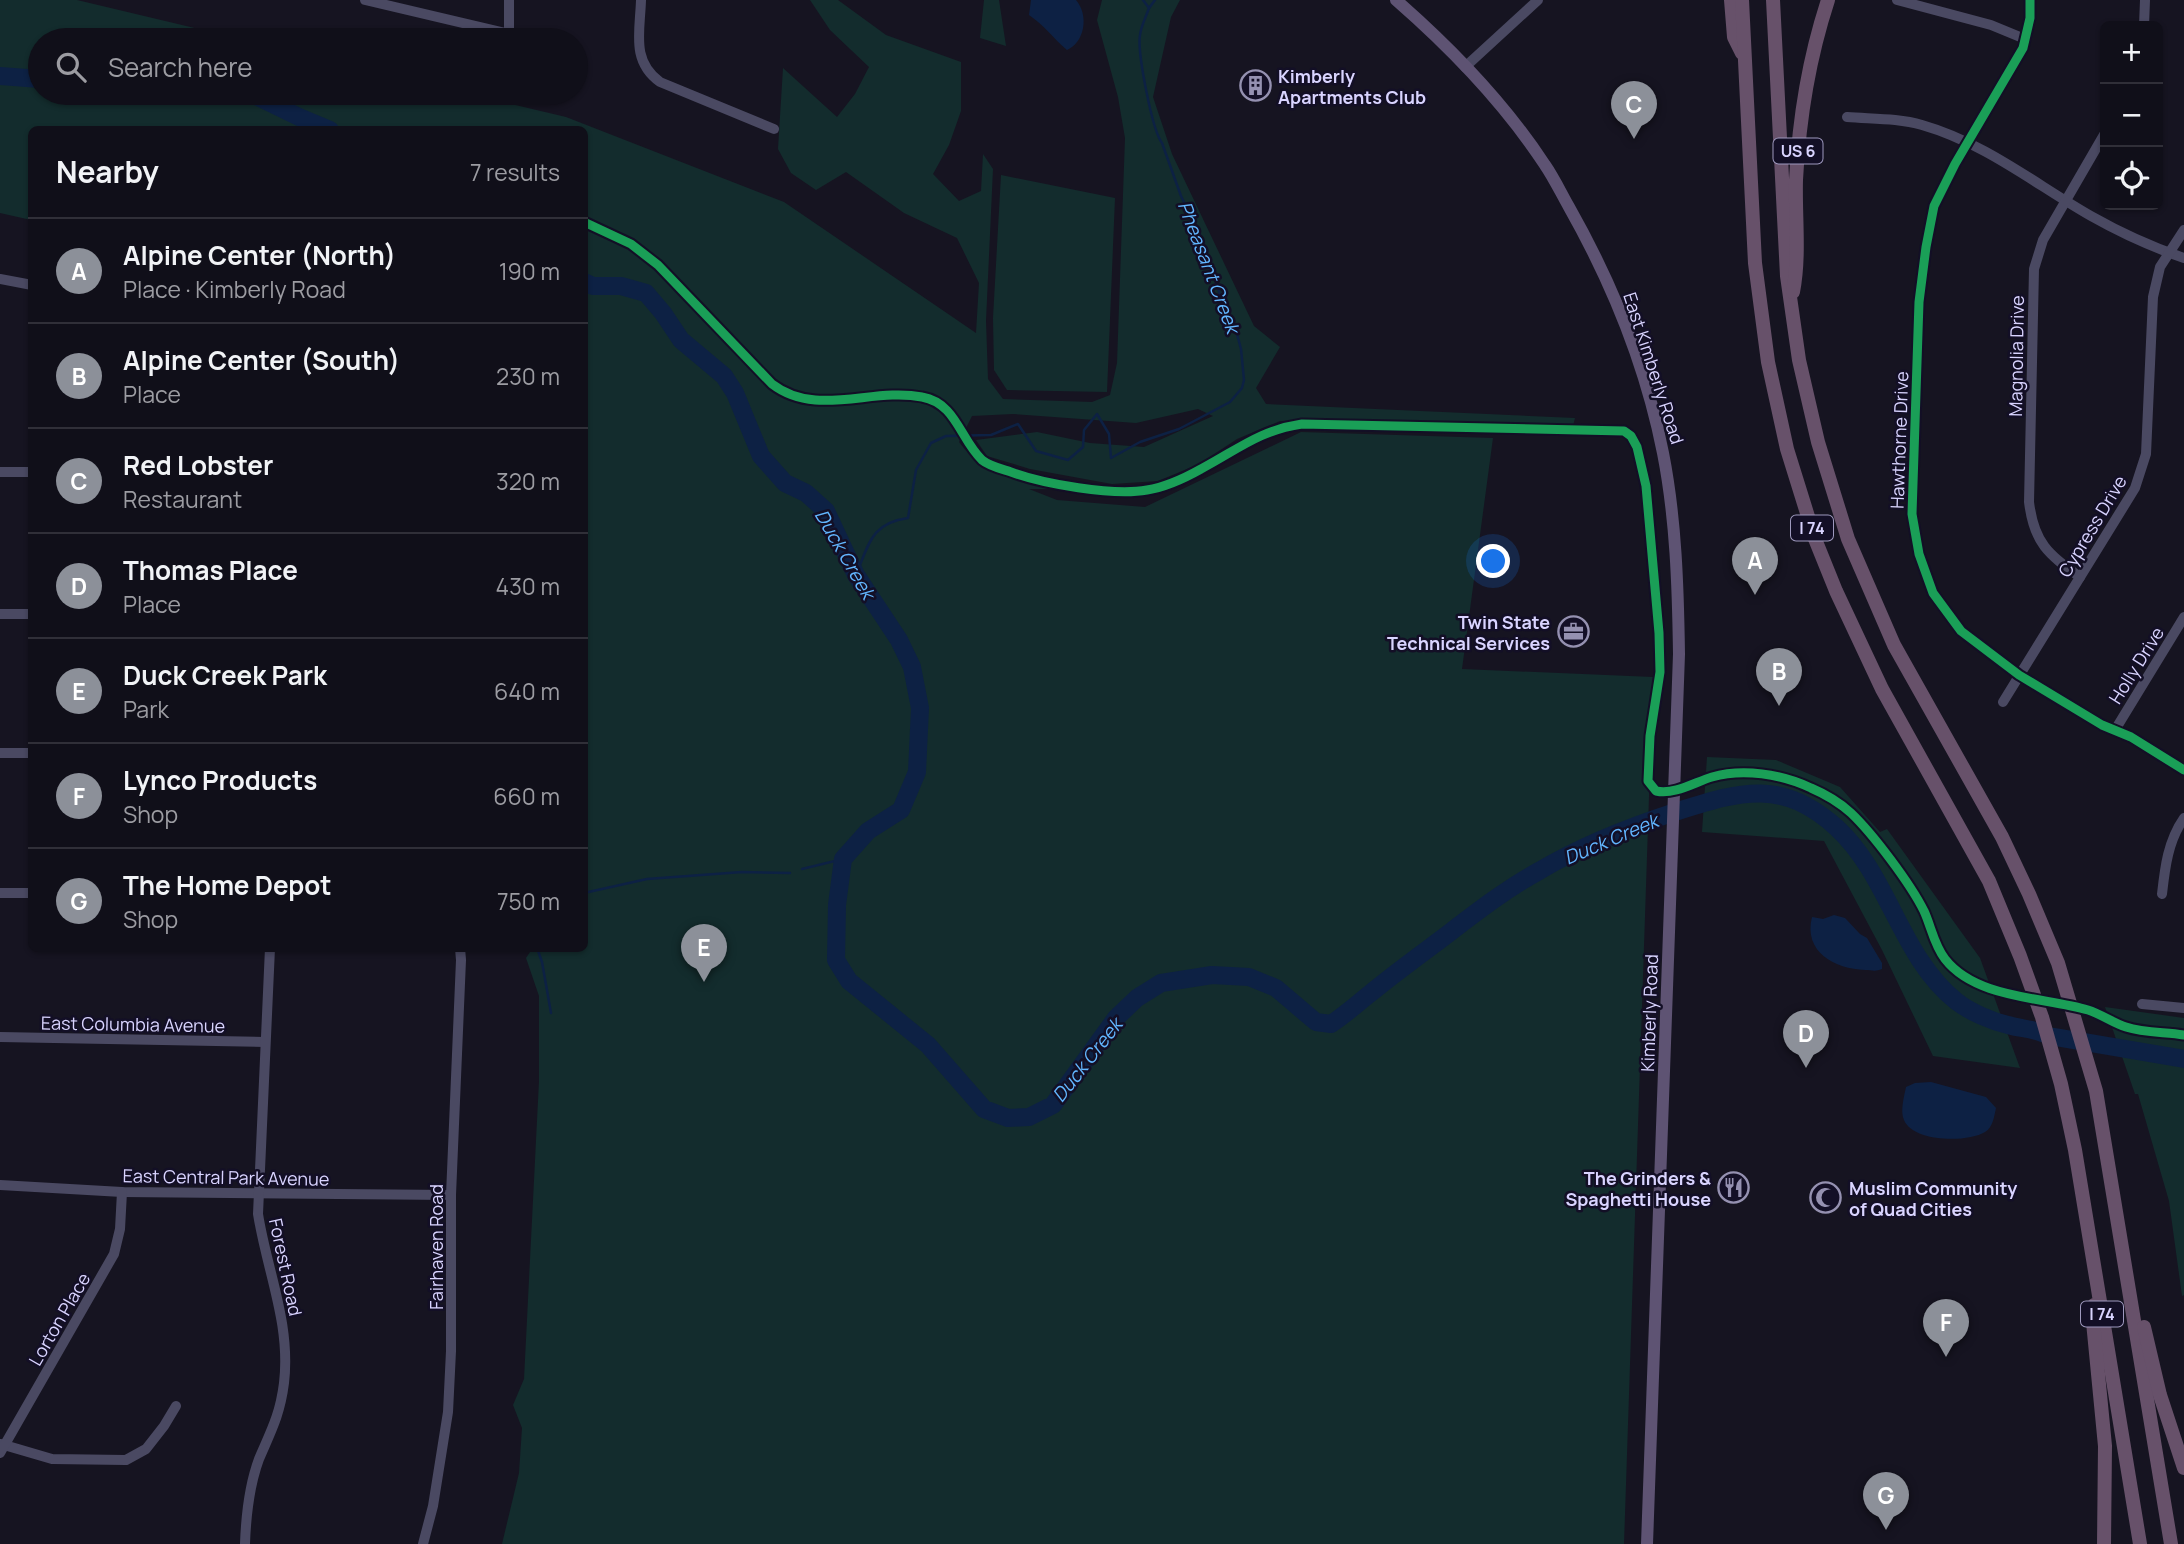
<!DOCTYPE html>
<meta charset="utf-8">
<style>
body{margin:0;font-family:Manrope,sans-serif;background:#191822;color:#f1f3f6}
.controls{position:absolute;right:21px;top:21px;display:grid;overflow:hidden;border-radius:10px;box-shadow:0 2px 5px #0004}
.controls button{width:63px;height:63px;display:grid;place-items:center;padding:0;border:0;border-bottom:2px solid #302f38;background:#100f19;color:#f1f3f6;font:35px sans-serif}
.you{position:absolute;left:1494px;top:562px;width:24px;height:24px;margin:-18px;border:5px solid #fff;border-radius:50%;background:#1a73e8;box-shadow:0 0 0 10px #1a73e833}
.badge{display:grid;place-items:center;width:46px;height:46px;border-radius:50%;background:#8c9099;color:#fff;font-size:23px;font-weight:700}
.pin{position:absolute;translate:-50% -58px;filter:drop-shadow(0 2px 4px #0008)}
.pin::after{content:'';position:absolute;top:37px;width:24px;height:21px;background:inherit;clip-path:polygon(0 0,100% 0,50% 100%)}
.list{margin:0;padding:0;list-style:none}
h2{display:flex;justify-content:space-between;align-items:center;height:91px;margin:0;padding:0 28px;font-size:30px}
h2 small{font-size:23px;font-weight:400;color:#9c9ca2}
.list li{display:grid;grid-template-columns:46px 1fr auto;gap:21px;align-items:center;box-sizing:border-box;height:105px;padding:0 28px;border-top:2px solid #302f38}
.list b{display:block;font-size:26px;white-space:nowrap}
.list p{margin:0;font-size:23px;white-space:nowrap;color:#9c9ca2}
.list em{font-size:23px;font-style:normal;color:#9c9ca2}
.icon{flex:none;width:38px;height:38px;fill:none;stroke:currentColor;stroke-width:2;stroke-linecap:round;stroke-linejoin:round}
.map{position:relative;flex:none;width:2184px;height:1544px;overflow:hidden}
.search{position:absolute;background:#100f19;box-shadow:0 2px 5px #0004;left:28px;top:28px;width:560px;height:77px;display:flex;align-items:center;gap:18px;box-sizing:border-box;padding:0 24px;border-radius:38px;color:#9c9ca2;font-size:26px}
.panel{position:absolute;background:#100f19;box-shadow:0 2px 5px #0004;left:28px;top:126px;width:560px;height:826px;border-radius:10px}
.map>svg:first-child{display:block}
.green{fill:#132c2d}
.water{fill:#0d2144}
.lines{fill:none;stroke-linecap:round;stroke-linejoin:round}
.stream{stroke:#0d2144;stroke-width:2.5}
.river{stroke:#0d2144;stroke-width:18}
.minor{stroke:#4a4962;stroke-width:10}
.major{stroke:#5e5373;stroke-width:12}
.highway{stroke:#67516a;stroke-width:14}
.cycleway-casing{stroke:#130f26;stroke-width:13}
.cycleway{stroke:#1a9f57;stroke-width:9}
.labels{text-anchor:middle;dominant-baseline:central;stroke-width:5;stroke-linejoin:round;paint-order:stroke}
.shield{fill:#130f26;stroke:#9e99be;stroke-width:2}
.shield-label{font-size:16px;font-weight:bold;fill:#d9d4ff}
.poi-label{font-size:18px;font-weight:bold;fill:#d9d4ff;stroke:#130f26;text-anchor:start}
.street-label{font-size:18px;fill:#d9d4ff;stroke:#130f26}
.water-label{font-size:19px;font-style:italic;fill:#62b6ff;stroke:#130f26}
</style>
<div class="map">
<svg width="2184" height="1544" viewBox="0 0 2184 1544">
<rect width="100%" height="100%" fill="#161421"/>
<!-- green -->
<g class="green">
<path d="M 0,0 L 77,0 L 245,40 L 40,40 L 40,93 L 464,93 L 566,117 L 784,202 L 976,333 L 979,283 L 957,238 L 904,213 L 846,172 L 816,190 L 791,173 L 778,149 L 783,68 L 837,117 L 855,94 L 869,67 L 830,30 L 810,0 L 838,0 L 886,35 L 961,62 L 961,111 L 949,145 L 933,174 L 959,201 L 981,191 L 983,154 L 993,169 L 986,321 L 988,379 L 1003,399 L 1092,402 L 1110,395 L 1117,363 L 1125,138 L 1118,97 L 1097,20 L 1102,0 L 1180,0 L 1171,17 L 1153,97 L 1172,154 L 1254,326 L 1280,347 L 1256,388 L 1266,404 L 1575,418 L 1573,426 L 1346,420 L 1280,421 L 1237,439 L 1199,464 L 1158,481 L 1112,484 L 1030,469 L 987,456 L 976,440 L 1037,432 L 1090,443 L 1144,447 L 1213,416 L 1198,409 L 1136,423 L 1013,414 L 972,416 L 959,442 C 984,475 1011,477 1049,489 L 1029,489 L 1057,500 L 1145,507 L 1301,432 L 1493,438 L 1462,669 L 1653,677 L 1624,1544 L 502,1544 L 519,1473 L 522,1428 L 513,1405 L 524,1379 L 539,1081 L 539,996 L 526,958 L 532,949 L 584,948 L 584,130 L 32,130 L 31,220 L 0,213 Z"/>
<polygon points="984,0 999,0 1006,46 980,38"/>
<polygon points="1001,175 1115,198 1107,392 1007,390 994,370 993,318"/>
<polygon points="1707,757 1776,760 1840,787 1880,832 1887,829 1980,958 2020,1068 1933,1056 1882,950 1824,841 1702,832"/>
<polygon points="2105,1007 2184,1018 2184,1295 2182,1296 2169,1201 2138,1094 2135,1094"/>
</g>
<!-- water -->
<g class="water">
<path d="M 1031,0 L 1076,0 C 1089,15 1085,42 1067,50 C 1053,38 1044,25 1029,15 Z"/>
<path d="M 1834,915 L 1845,918 L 1860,934 L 1867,938 L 1882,963 L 1882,969 C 1875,972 1872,970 1865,970 C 1835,969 1803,952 1812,917 L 1823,919 Z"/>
<path d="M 1931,1082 L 1986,1097 L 1996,1108 C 1994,1117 1993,1127 1985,1132 C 1967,1143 1913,1142 1904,1120 C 1900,1111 1904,1097 1906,1087 L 1915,1083 Z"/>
</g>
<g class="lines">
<!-- stream -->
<g class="stream">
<polyline points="1149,8 1155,0"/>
<path d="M 856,575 C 869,544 871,523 908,518 L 916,470 L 931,443 L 946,436 L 991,435 L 1018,424 L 1036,451 L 1068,460 L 1083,447 L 1084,430 L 1097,414 L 1109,434 L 1111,458 L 1140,442 L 1179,429 L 1230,402 L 1242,388 L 1244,380 L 1241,349 L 1237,334 L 1228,319 L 1201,237 L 1181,196 L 1162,143 C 1152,130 1137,51 1140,35 C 1141,26 1146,17 1149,8 L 1143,0"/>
<polyline points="802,869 843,859"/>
<polyline points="584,893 647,879 742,872 790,873"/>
<polyline points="537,948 542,962 551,1013"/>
</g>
<!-- river -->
<g class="river">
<polyline points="0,76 40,79"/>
<polyline points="159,93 180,95 197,93"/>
<polyline points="244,93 252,94 299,117 330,130"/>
<path d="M 584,282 L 593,286 L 621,286 L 646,293 L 663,313 L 681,340 L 724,376 L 735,393 L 761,456 L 785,483 L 806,493 L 826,511 L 856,575 L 899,640 L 912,667 L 920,708 L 917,772 L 901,810 L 868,831 L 843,859 L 837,905 L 836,960 L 849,981 L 928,1045 L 984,1109 L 1008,1118 L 1029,1117 L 1053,1105 L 1116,1018 L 1137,998 L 1161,983 L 1212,975 L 1249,977 L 1276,988 L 1316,1022 L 1331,1024 C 1346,1014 1358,1003 1372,992 C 1395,973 1420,955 1444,937 C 1474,914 1506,889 1539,871 C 1581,846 1629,827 1675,812 C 1739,792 1781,777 1837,828 C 1889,876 1900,956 1956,1001 C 1970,1012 1991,1021 2008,1025 C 2022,1029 2037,1029 2049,1036 L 2184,1059"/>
</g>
<!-- minor -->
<g class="minor">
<polyline points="365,0 509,34"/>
<polyline points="509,0 509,38"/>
<path d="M 641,0 C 640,32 631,61 660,82 L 774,129"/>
<polyline points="1897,0 1991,25 2025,39"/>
<polyline points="2030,0 2030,18 2023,48 1955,164 1934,206 1926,247 1919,302 1912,514 1919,554 1933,593 1961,631 2019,675 2102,725 2131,737 2184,770"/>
<polyline points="2144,26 2145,0"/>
<polyline points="1465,67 1538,0"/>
<path d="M 1847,117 C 1872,119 1898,118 1922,125 C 1985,143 2035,184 2091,216 C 2121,233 2152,247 2184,258"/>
<polyline points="0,279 32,285"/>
<polyline points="0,472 32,472"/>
<path d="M 2080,577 C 2048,554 2034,543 2029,502 L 2034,269 L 2043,240 L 2105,133"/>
<polyline points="0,614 32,614"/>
<polyline points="2003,702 2135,488 2146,454 2153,297 2160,267 2184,230"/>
<polyline points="2115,730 2184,617"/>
<polyline points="0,753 32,753"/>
<polyline points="0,893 32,893"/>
<path d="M 2162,894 C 2165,867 2168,841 2184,818"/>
<polyline points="2142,1004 2184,1008"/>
<polyline points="0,1037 265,1042"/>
<polyline points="0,1185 122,1192 451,1195"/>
<polyline points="1,1444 52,1459 126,1460 146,1449 164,1426 176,1406"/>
<polyline points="0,1453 114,1254 120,1229 122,1192"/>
<path d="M 245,1544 C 246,1515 249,1486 259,1459 C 271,1431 280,1415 284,1383 C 291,1324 267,1271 258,1214 L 270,948"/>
<polyline points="423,1544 433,1506 448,1412 451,1351 451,1195 461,960 460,948"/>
</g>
<!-- major -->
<path class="major" d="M 1396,0 C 1451,48 1505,104 1545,165 C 1554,178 1561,193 1569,207 C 1612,283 1646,367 1663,453 C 1676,519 1678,587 1679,654 L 1647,1544"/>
<!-- highway -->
<g class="highway">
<polyline points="1731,0 1734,37 1742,53"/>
<polyline points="1742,0 1755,263 1768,362 1787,449 1815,539 1836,591 1882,689 1989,881 2020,956 2042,1017 2061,1084 2075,1150 2140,1544"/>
<polyline points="1773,0 1787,276 1799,360 1818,442 1848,539 1894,645 2002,837 2029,894 2058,963 2096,1091 2171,1544"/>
<path d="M 1793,292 C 1800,256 1795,217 1796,180 C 1799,119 1809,58 1828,0"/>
<polyline points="2094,1305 2093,1322 2105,1446 2104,1544"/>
<polyline points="2144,1327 2160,1395 2184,1468"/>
</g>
<defs>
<g id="cycleway">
<polyline points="2030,0 2030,18 2023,48 1955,164 1934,206 1926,247 1919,302 1912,514 1919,554 1933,593 1961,631 2019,675 2102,725 2131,737 2184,770"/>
<path d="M 584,222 L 631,244 L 658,265 L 772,384 C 816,418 872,387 922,397 C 956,403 960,439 982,460 C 989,466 1002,469 1011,472 C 1043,484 1113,496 1147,490 C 1166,487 1185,478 1201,469 C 1237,450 1260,430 1302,424 L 1624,431 L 1631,436 L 1637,447 L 1646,486 L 1659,633 L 1660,672 L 1650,736 L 1648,781 L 1656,791 C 1675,795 1695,782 1712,777 C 1743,768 1781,774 1811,788 C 1825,794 1839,802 1851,813 C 1873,834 1910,883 1924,911 C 1931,926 1934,945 1945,959 C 1976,999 2044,997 2088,1010 C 2101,1014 2113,1023 2126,1027 C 2144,1033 2166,1032 2184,1035"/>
</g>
</defs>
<!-- cycleway casing -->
<use href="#cycleway" class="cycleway-casing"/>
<!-- cycleway -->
<use href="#cycleway" class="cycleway"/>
</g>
<!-- icons -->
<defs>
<symbol id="building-ring" viewBox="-11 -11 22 22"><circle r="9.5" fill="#130f26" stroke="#9591b1" stroke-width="1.5"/><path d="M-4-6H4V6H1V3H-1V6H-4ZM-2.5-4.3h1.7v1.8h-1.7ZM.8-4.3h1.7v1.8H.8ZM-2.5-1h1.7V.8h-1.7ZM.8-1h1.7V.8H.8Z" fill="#9591b1"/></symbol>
<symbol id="office-ring" viewBox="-11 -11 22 22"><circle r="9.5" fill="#130f26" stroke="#9591b1" stroke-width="1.5"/><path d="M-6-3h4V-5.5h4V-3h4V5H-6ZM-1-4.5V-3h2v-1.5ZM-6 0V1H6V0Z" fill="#9591b1"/></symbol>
<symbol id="restaurant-ring" viewBox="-11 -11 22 22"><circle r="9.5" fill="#130f26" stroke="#9591b1" stroke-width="1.5"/><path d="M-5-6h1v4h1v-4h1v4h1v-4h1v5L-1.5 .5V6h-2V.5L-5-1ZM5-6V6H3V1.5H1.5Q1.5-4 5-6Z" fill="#9591b1"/></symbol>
<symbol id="mosque-ring" viewBox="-11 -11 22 22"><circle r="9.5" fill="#130f26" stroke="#9591b1" stroke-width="1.5"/><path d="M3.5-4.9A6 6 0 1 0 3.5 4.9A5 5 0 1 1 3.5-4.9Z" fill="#9591b1"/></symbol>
</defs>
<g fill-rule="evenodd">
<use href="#building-ring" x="1238" y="68" width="35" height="35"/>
<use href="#office-ring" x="1556" y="614" width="35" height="35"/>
<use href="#restaurant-ring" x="1716" y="1170" width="35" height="35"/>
<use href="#mosque-ring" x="1808" y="1180" width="35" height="35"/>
</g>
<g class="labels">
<!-- shield labels -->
<g class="shield">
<rect x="1773.5" y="138.5" width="49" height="25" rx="5"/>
<rect x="1791" y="515.5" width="42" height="25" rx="5"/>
<rect x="2081" y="1301.5" width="42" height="25" rx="5"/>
</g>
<g class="shield-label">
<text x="1798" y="151">US 6</text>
<text x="1812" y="528">I 74</text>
<text x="2102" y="1314">I 74</text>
</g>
<!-- poi labels -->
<g class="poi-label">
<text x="1278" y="76">Kimberly<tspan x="1278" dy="21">Apartments Club</tspan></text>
<text x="1550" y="622" text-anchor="end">Twin State<tspan x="1550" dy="21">Technical Services</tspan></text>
<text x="1711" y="1178" text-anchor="end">The Grinders &amp;<tspan x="1711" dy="21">Spaghetti House</tspan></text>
<text x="1849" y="1188">Muslim Community<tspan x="1849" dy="21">of Quad Cities</tspan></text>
</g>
<!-- street labels -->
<g class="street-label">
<text transform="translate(2016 356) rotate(-89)">Magnolia Drive</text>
<text transform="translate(1654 368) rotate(72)">East Kimberly Road</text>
<text transform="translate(1899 440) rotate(-88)">Hawthorne Drive</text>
<text transform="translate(2092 526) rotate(-59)">Cypress Drive</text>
<text transform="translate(2136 665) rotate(-58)">Holly Drive</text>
<text transform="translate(1649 1013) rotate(-88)">Kimberly Road</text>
<text transform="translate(133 1024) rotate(1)">East Columbia Avenue</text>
<text transform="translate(226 1177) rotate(1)">East Central Park Avenue</text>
<text transform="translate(436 1247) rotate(-90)">Fairhaven Road</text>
<text transform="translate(286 1267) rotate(78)">Forest Road</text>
<text transform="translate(59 1319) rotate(-60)">Lorton Place</text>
</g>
<!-- water labels -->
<g class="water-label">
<text transform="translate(1209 267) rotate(69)">Pheasant Creek</text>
<text transform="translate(845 554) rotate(60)">Duck Creek</text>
<text transform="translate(1611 839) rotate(-23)">Duck Creek</text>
<text transform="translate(1087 1060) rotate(-52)">Duck Creek</text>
</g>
</g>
</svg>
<div class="controls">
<button>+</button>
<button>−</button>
<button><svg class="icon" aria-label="locate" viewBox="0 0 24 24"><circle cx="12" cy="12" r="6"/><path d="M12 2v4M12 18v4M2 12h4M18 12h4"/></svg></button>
</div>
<div class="you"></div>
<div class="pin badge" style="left:1755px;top:595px">A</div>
<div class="pin badge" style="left:1779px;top:706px">B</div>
<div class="pin badge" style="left:1634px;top:139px">C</div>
<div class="pin badge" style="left:1806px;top:1068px">D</div>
<div class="pin badge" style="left:704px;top:982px">E</div>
<div class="pin badge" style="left:1946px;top:1357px">F</div>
<div class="pin badge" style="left:1886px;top:1530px">G</div>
<div class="search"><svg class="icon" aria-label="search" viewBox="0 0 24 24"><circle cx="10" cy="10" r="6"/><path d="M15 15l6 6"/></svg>Search here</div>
<section class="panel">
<h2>Nearby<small>7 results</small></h2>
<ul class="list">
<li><span class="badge">A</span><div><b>Alpine Center (North)</b><p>Place · Kimberly Road</p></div><em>190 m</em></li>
<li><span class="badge">B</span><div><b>Alpine Center (South)</b><p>Place</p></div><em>230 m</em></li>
<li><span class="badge">C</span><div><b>Red Lobster</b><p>Restaurant</p></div><em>320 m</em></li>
<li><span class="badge">D</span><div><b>Thomas Place</b><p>Place</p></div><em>430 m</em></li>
<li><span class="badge">E</span><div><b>Duck Creek Park</b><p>Park</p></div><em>640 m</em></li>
<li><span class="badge">F</span><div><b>Lynco Products</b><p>Shop</p></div><em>660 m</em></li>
<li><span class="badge">G</span><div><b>The Home Depot</b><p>Shop</p></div><em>750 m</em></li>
</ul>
</section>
</div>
